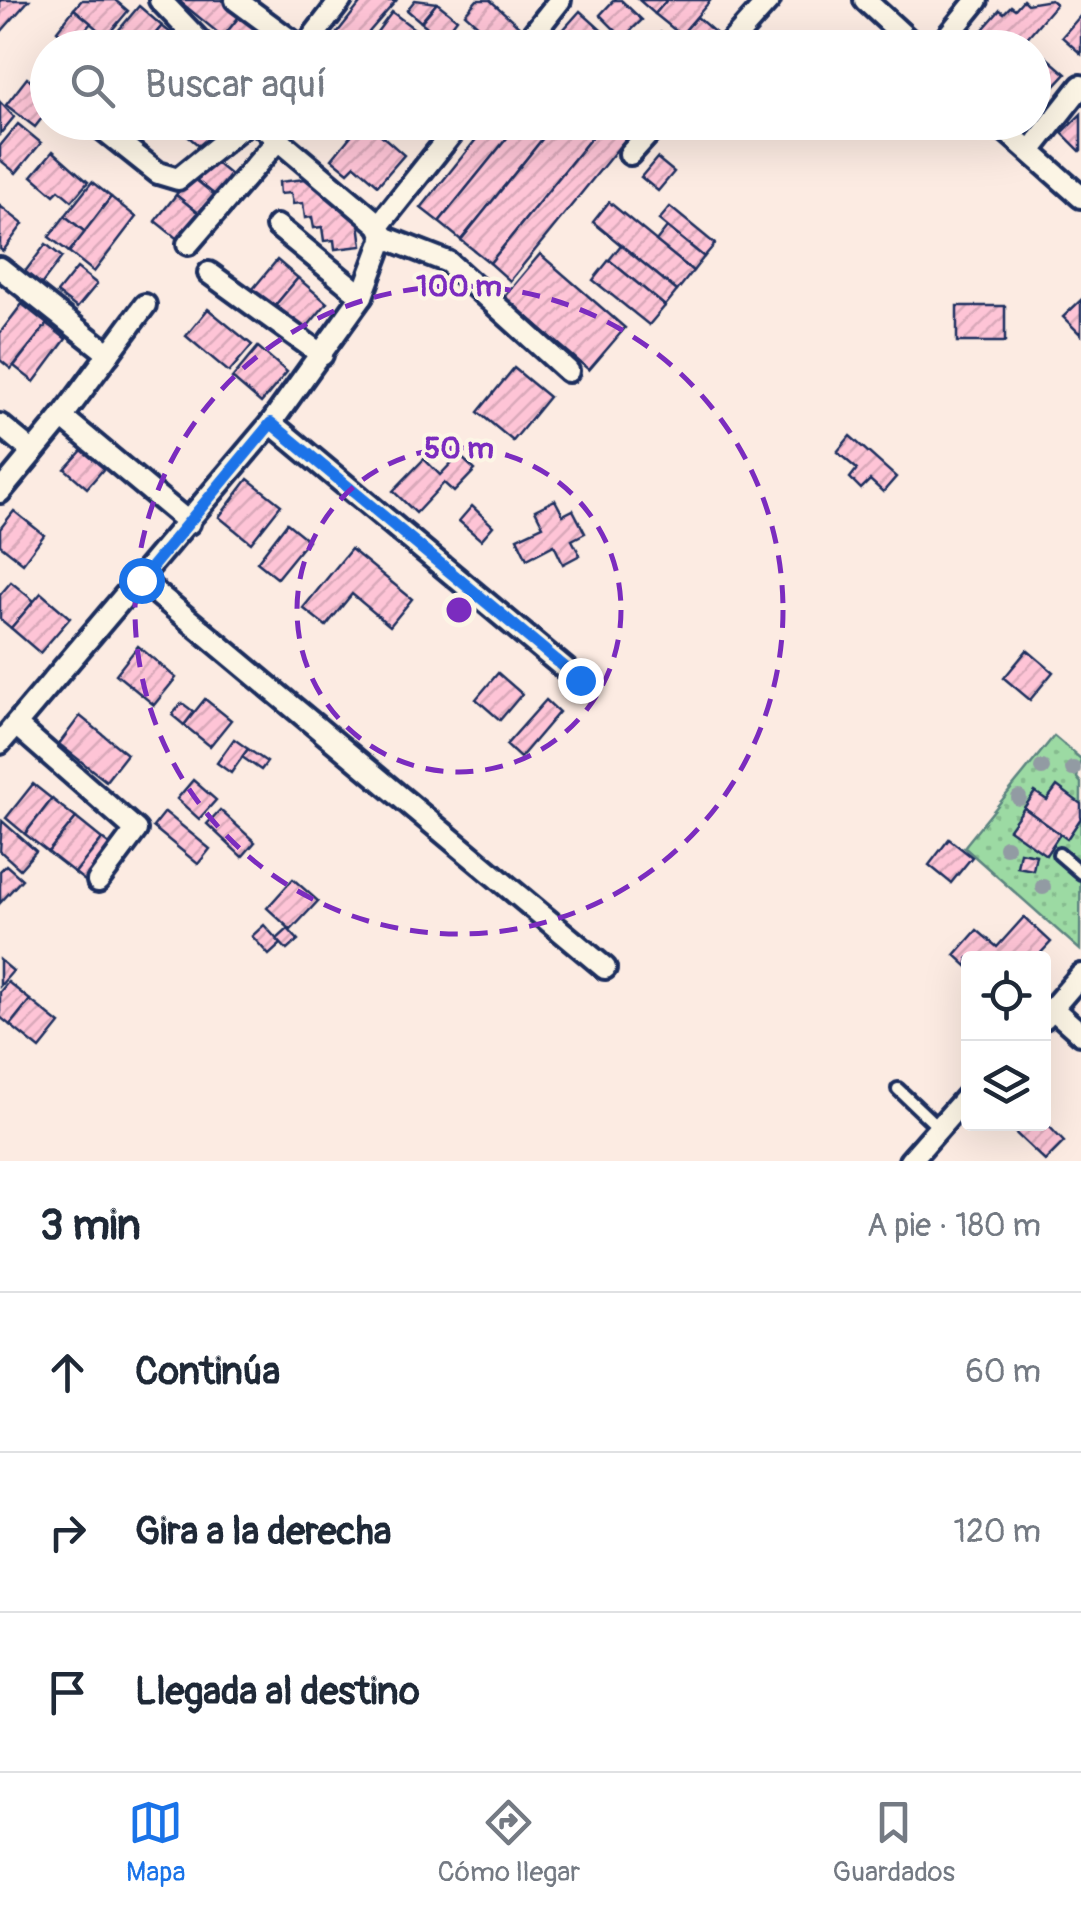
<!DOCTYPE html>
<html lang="es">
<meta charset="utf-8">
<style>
body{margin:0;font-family:Pangolin,sans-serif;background:#f6f6f7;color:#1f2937}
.controls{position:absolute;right:30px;bottom:30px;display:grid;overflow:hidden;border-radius:10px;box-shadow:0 10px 40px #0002}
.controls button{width:90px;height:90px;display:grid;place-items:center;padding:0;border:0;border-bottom:2px solid #e0e1e3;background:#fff;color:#1f2937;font:50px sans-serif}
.stop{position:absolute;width:30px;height:30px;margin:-22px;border:8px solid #1a73e8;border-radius:50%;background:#fff}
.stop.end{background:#1a73e8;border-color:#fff;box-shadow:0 2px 10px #0008}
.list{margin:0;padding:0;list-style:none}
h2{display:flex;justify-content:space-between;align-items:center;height:130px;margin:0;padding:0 40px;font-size:42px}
h2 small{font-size:32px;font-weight:400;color:#747a83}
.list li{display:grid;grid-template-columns:65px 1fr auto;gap:30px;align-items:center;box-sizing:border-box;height:160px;padding:0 40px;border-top:2px solid #e0e1e3}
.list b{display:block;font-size:38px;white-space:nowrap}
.list em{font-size:32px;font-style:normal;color:#747a83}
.icon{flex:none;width:55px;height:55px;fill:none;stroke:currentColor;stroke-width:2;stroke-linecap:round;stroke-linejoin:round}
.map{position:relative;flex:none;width:1081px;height:1161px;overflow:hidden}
.search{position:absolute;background:#fff;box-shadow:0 10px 40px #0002;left:30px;right:30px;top:30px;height:110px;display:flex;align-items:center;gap:25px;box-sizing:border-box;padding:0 35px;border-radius:55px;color:#747a83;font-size:38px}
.sheet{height:610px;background:#fff}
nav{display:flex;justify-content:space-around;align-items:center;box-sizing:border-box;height:140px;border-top:2px solid #e0e1e3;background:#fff;font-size:28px;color:#747a83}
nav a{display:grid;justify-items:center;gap:5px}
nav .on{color:#1a73e8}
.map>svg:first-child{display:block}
.grass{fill:url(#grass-dots);stroke:#5c8480;stroke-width:2.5}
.building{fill:url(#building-hatch);stroke:#1b2f5e;stroke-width:2.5}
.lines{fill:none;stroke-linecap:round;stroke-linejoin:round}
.lane-casing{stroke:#1b2f5e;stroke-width:18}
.street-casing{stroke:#1b2f5e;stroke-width:28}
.lane{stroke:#fcf5e5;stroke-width:10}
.street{stroke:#fcf5e5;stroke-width:20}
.tree{fill:#929ba3}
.route{stroke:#1a73e8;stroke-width:12}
.ring{fill:none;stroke:#7b2cbf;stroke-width:5;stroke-dasharray:18 12}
.centre{fill:#7b2cbf;stroke:#fcf5e5;stroke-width:5}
.ring-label{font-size:30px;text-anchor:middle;font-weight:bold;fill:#7b2cbf;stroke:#fcf5e5;stroke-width:8;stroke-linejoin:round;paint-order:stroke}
</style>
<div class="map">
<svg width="1081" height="1161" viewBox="0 0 1081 1161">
<defs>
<pattern id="grass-dots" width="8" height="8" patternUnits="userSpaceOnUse" patternTransform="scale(2.5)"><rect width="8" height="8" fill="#9cdaa3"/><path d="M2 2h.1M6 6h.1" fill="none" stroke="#86bb8f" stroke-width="1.8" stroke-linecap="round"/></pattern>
<pattern id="building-hatch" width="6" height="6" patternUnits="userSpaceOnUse" patternTransform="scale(2.5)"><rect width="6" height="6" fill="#fec4d6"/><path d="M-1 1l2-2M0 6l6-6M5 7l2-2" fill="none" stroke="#d9a9ba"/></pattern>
</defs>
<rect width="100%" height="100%" fill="#fcebe2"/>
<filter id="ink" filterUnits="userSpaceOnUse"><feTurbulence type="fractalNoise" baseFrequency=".01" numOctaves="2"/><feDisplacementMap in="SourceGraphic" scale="20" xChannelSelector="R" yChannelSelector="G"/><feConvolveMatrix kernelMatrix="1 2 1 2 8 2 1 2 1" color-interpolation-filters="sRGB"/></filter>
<g filter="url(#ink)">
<!-- grass -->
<polygon class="grass" points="1054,736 1081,759 1077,778 1081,783 1080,950 964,847"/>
<!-- building -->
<g class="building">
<polygon points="0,0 29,0 0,33"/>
<polygon points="82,0 115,0 128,11 106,37 74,9"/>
<polygon points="178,0 228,0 243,12 223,37"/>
<polygon points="363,0 396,1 355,48 337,33"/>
<polygon points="415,0 437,3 421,22 407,10"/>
<polygon points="477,0 490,0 520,27 502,47 465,14"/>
<polygon points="614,0 621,0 642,20 623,38 600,15"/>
<polygon points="639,0 667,0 655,14"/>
<polygon points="667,0 708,0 710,1 681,35 655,14"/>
<polygon points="1023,0 1027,4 1051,0 1056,4 1018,48 1003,48 996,41 990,47 977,36 1000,10 1004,13 1011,6 1015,9"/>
<polygon points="437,3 457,19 442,39 421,22"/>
<polygon points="139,6 162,26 143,48 118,31"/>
<polygon points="74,9 91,23 73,44 57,31"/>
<polygon points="580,11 621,48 566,48 556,38"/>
<polygon points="243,12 261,27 245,48 235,48 223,37"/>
<polygon points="392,12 425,37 417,48 382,48 371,40"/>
<polygon points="1081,15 1081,54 1062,37"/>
<polygon points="697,17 719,36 710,48 695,48 681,35"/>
<polygon points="162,26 172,34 161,48 143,48"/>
<polygon points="261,27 285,48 245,48"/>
<polygon points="661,32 677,48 647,48"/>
<polygon points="172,34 188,48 161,48"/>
<polygon points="1046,57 1066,74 1041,101 1034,94 1034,70"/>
<polygon points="27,78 48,94 48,110 35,127 6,105"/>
<polygon points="0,102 14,117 0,134"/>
<polygon points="1081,114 1081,150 1080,151 1062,133"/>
<polygon points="198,122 214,136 203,149 172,123"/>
<polygon points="198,122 225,122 214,136"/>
<polygon points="362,122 388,122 379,133 404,155 378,185 355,165 348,172 332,159"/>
<polygon points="412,122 435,122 437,125 427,136"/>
<polygon points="490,122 520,122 439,222 421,208"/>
<polygon points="520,122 556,122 461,240 439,222"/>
<polygon points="556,122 604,122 490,263 461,240"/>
<polygon points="604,122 621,122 632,131 510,281 490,263"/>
<polygon points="689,122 719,122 706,137"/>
<polygon points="18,124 41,143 16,173 0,160 0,146"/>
<polygon points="53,151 88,182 72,201 59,190 54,195 32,176"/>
<polygon points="208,156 237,180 221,200 191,176"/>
<polygon points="657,158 674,172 658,191 641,177"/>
<polygon points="191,176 221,200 206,219 176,195"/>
<polygon points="313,178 358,215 362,246 335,249 334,240 324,241 322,227 314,228 312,217 305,218 303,203 293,204 291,193 280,194 279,182"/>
<polygon points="92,182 111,197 85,232 65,216"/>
<polygon points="176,195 206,219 185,245 155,221"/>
<polygon points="111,197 136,217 94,272 69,252"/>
<polygon points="609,202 693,271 677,291 593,222"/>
<polygon points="0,206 23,224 3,251 0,249"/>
<polygon points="670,207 715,244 704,257 659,220"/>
<polygon points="65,216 85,232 69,252 49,237"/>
<polygon points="667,227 704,257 693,271 656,241"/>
<polygon points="46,244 62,257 41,285 24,273"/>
<polygon points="621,245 677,291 665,306 609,260"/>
<polygon points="540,254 625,328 589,370 504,297"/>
<polygon points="277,260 298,278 273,308 252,290"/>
<polygon points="609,260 665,306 649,325 593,280"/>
<polygon points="77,268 97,284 77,308 57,293"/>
<polygon points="298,278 327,303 302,333 273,308"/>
<polygon points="1081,300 1081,335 1063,317"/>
<polygon points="22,304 47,324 11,369 0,360 0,333"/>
<rect x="957" y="306" width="48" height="36"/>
<polygon points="208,309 252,345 229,372 186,336"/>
<polygon points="47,324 66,339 34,382 14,366"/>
<polygon points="258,347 287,372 261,403 232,378"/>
<polygon points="514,368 549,397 513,441 478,412"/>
<polygon points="850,436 896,477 883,492 870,480 861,489 850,478 857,469 837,452"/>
<polygon points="85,447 106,466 87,488 65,469"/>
<polygon points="459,455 475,470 454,492 444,483 416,513 393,491 424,459 440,475"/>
<polygon points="248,479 281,505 251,543 219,517"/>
<polygon points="555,500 563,515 573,510 585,533 572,540 580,555 563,564 554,545 527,559 517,538 543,526 535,510"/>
<polygon points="472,506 493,526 481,540 459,521"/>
<polygon points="14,511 44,535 23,563 0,545 0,529"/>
<polygon points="287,523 308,540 277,578 257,562"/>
<polygon points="351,549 412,599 390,626 352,594 326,626 303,608"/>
<polygon points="11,582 34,601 11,628 0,619 0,595"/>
<polygon points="41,593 70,618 40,653 11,628"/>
<polygon points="138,646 176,678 154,705 116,674"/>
<polygon points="1027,650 1053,672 1030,700 1004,678"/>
<polygon points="498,673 522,694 500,720 476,699"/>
<polygon points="205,699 231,720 210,746 184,725"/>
<polygon points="546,700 559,712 520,758 506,745"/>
<polygon points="182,703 194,712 184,725 172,715"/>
<polygon points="80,716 127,754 106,781 59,744"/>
<polygon points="234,739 248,749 231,773 217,763"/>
<polygon points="248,749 267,762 261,770 242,757"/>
<polygon points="193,780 216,800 199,819 177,799"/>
<polygon points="33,784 52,799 25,834 6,818"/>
<polygon points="1057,786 1081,804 1081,818 1067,839 1024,808 1035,792 1047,800"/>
<polygon points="52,799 76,818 48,852 25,834"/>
<polygon points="1024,808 1060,834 1046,855 1009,829"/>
<polygon points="220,810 255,842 242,857 207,824"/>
<polygon points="165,812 210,849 198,864 153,827"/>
<polygon points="76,818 102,839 75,873 48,852"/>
<polygon points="2,821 36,851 20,869 0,851"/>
<polygon points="102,839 117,851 90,885 75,873"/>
<polygon points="949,839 972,857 951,883 929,865"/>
<polygon points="1020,852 1036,855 1033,870 1017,867"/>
<polygon points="6,865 22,879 0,903 0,871"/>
<polygon points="293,879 318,901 291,930 267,908"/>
<polygon points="1024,917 1051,942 1036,958 968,958 968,967 955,955 977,930 997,947"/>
<polygon points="264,925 281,944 269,955 252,936"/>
<polygon points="288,929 298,940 287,950 277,939"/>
<polygon points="0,960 13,971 0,986"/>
<polygon points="8,982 30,1000 10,1025 0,1017 0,992"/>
<polygon points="30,1000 60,1024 40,1049 10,1025"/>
<polygon points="1044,1121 1064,1142 1045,1161 1006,1124"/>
</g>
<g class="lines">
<defs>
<g id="lane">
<polyline points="1059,854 1081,873"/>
<polyline points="898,1089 938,1127"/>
</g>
<g id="street">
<polyline points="160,0 206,48"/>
<polyline points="236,0 301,48"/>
<polyline points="865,0 917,48"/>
<polyline points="304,48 341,0"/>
<polyline points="522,48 560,0"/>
<polyline points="726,48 769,0"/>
<polyline points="938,48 977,0"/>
<polyline points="94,122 158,173 178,179 248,122"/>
<polyline points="257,122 379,225"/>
<polyline points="996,122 1081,197"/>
<polyline points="1030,151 1081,86"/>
<polyline points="630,154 659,122"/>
<polyline points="277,226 362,296"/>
<polyline points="384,237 448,262 568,371"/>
<polyline points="188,244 277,141"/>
<polyline points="0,268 109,354"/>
<polyline points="209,273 322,355"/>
<polyline points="62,417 189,523"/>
<polyline points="271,423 580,681"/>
<polyline points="0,425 33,452"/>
<polyline points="0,492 62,417 145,305"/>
<polyline points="141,580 605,968"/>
<polyline points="16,725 136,830 98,881"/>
<polyline points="0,743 271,423 362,296 384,237 379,225 461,122"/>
<polyline points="1052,1008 1081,1034"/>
<polyline points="1044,1018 1081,975"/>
<polyline points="910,1161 968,1095"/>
</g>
</defs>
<!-- lane casing -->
<use href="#lane" class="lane-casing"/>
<!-- street casing -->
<use href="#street" class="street-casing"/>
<!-- lane -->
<use href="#lane" class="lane"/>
<!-- street -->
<use href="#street" class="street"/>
</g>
<!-- trees -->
<g class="tree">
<circle cx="1042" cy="768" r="8"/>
<circle cx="1073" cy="769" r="8"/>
<circle cx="1019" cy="798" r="8"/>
<circle cx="1006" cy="847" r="8"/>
<circle cx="1043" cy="887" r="8"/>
</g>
</g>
<g class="lines" filter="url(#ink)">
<!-- route -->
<polyline class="route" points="141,580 271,423 580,680"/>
</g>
<!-- distance rings -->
<g class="ring">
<circle cx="459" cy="610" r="162"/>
<circle cx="459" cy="610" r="324"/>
</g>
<circle cx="459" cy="610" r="15" class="centre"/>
<g class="ring-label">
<text x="459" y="296">100 m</text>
<text x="459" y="458">50 m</text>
</g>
</svg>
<div class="controls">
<button><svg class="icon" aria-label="locate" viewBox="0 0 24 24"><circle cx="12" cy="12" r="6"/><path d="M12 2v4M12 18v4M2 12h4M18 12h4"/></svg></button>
<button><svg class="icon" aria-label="layers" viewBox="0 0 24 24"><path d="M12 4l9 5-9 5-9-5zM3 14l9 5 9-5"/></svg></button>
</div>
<div class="stop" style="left:141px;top:580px"></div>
<div class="stop end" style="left:580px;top:680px"></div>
<div class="search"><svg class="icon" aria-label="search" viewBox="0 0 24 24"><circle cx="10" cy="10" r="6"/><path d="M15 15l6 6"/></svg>Buscar aquí</div>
</div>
<section class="sheet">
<h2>3 min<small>A pie · 180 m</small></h2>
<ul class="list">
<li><svg class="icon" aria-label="ahead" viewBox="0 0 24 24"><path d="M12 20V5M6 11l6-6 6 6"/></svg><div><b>Continúa</b></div><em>60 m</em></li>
<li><svg class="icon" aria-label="right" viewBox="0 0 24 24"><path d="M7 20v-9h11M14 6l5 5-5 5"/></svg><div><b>Gira a la derecha</b></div><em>120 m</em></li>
<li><svg class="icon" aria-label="arrive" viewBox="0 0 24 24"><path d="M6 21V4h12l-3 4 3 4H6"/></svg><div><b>Llegada al destino</b></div></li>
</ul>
</section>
<nav>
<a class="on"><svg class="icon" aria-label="map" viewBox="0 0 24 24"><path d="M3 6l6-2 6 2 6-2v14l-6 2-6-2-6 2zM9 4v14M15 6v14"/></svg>Mapa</a>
<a><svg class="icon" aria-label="directions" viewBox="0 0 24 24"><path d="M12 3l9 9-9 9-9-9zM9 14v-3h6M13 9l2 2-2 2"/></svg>Cómo llegar</a>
<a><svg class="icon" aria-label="saved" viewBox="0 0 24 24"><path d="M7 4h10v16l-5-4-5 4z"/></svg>Guardados</a>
</nav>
